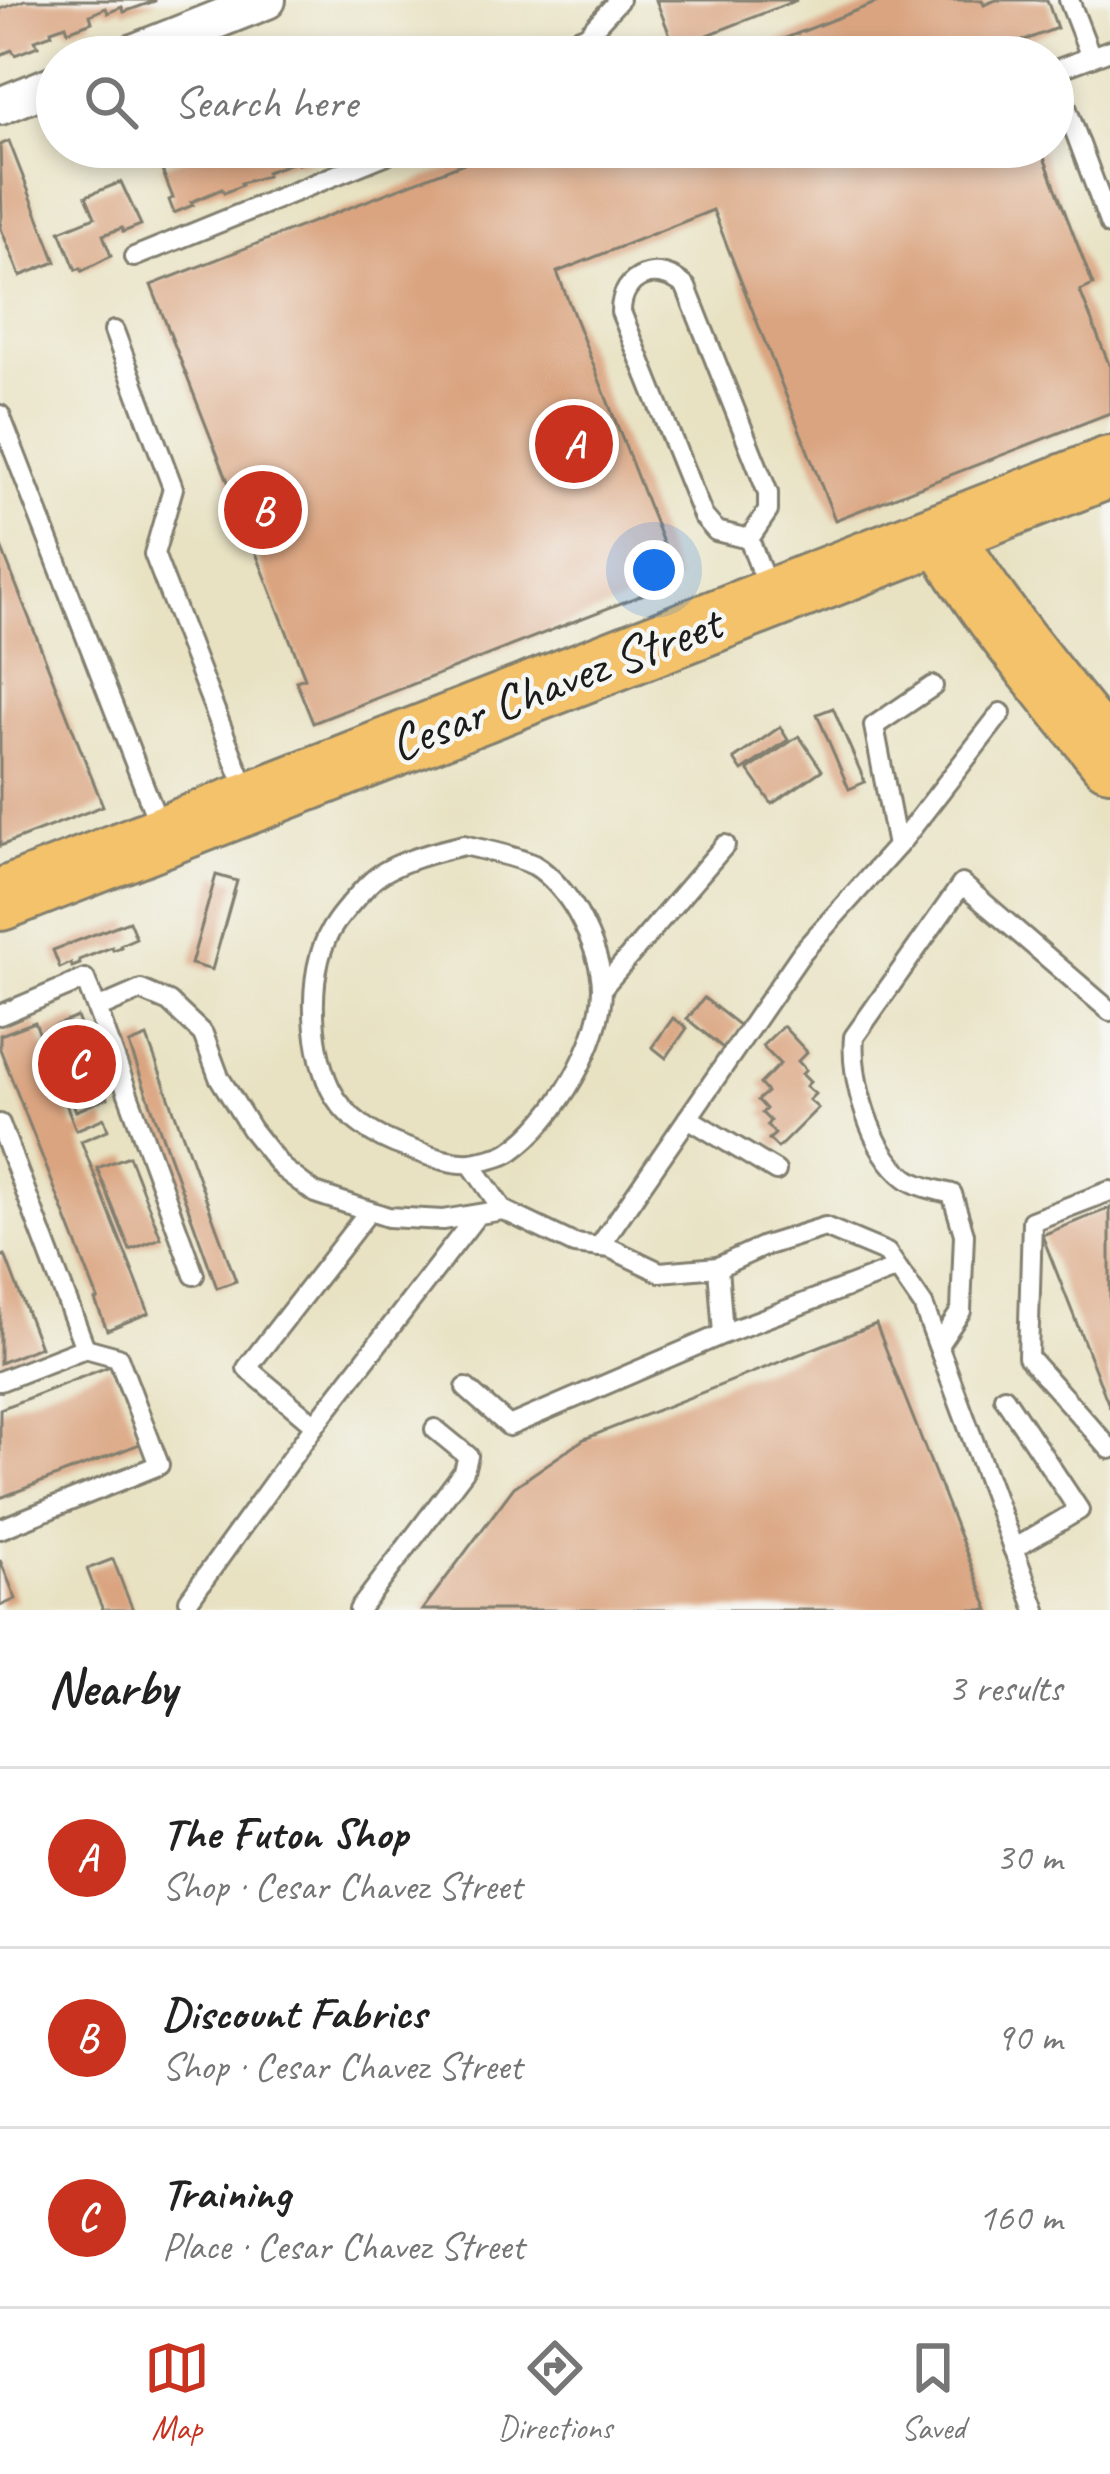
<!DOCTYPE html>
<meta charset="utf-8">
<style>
body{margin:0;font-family:Caveat,sans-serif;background:#f2f2f2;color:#222}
.you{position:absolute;left:654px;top:570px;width:42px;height:42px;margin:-30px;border:9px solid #fff;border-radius:50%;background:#1a73e8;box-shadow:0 0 0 18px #1a73e833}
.badge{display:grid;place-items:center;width:78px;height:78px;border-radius:50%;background:#c8321e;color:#fff;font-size:39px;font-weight:700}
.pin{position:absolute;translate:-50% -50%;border:6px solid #fff;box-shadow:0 3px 12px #0006}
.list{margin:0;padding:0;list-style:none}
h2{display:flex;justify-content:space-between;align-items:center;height:156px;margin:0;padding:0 48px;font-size:51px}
h2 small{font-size:39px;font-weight:400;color:#767676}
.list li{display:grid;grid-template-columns:78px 1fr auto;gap:36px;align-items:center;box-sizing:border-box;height:180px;padding:0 48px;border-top:3px solid #e0e0e0}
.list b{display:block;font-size:45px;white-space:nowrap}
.list p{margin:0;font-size:39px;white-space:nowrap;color:#767676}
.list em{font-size:39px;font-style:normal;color:#767676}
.icon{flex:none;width:66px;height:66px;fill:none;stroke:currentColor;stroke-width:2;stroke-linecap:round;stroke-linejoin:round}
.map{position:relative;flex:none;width:1110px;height:1610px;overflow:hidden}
.search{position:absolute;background:#fff;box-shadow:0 6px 18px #0003;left:36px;right:36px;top:36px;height:132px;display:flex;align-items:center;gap:30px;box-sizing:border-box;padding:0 42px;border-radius:66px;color:#767676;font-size:45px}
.sheet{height:696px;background:#fff}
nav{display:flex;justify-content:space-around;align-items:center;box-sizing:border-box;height:168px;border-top:3px solid #e0e0e0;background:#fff;font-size:33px;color:#767676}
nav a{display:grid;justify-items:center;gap:6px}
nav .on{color:#c8321e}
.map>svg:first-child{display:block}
.building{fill:#daa480}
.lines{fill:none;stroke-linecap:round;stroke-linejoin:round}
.service-casing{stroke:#827f6f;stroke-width:24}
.minor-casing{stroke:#827f6f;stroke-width:42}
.primary-casing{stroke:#827f6f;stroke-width:66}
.service{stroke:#fff;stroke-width:18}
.minor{stroke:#fff;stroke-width:36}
.primary{stroke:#f4c26a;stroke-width:60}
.labels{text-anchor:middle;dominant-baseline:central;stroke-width:9;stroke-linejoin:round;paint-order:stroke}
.street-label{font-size:51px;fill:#1c1c1c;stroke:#f6f6f2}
</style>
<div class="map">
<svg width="1110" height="1610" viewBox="0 0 1110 1610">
<rect width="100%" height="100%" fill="#f6f6f2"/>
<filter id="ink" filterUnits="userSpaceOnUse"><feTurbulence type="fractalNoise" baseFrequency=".00833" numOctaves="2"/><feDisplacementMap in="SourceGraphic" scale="24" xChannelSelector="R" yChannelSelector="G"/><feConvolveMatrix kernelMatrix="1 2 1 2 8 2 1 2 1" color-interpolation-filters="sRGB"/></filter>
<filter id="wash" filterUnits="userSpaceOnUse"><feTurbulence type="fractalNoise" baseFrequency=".004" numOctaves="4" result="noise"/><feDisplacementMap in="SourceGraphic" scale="48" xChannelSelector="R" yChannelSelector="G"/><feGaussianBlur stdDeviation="2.7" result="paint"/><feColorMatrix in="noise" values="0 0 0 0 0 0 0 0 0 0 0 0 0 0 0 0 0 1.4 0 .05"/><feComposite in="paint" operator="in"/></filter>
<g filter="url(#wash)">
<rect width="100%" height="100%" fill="#e8e2c2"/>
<g id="blocks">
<!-- building -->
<g class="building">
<polygon points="25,0 155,0 155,1 124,12 122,7 108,13 106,8 90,15 92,22 68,31 66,25 51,30 52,34 35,40 38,46 15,55 12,50 0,55 0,9"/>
<polygon points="656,0 797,0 675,48"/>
<polygon points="883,0 982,0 984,5 996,0 1047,0 1057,28 1001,49 1005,57 737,57"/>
<polygon points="478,44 483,57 446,57"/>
<polygon points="9,141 56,262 20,276 0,226 2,216 0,145"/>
<polygon points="213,147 313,147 317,157 298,164 297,161 266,172 267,176 241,183 242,185 224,193 222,189 191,202 193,205 174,213 169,200 173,198 161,167"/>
<polygon points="505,147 1040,147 1093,285 1080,291 1110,367 1110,413 835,520 713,210 557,272 678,581 313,723 296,681 305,678 151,285"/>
<polygon points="121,182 141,225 123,232 122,228 103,235 111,256 82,271 81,268 76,270 60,231 95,217 86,196"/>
<polygon points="0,544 103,806 0,846"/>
<polygon points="833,708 865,782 849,789 817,714"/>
<polygon points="780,727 788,740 742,771 734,759"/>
<polygon points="799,736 822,770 772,804 748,770"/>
<polygon points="216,875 237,881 212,970 191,964"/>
<polygon points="129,921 136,938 120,945 121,947 113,950 112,947 79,960 80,964 72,967 71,963 60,968 53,950"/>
<polygon points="704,998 740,1026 723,1048 687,1019"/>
<polygon points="77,1017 108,1098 76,1111 45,1030"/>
<polygon points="673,1018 687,1028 666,1058 652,1047"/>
<polygon points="35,1022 76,1130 104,1118 108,1130 81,1141 149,1313 107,1330 95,1300 98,1299 0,1049 0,1035"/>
<polygon points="783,1026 807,1052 798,1061 806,1070 802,1074 810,1082 806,1086 815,1094 809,1100 818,1108 778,1148 769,1139 775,1134 767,1125 770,1121 762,1113 766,1109 758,1100 767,1092 760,1084 780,1064 762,1046"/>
<polygon points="147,1037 236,1281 217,1288 129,1044"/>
<polygon points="129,1156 161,1238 130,1250 97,1168"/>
<polygon points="1110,1208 1110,1408 1042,1235"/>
<polygon points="5,1255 40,1347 0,1363 0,1257"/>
<polygon points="876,1324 989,1610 422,1610 514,1487 584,1439"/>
<polygon points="110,1366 140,1444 0,1498 0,1409"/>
<polygon points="113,1559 124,1588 133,1610 103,1610 98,1598 87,1569"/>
<polygon points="0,1560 16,1599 0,1606"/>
</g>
</g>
</g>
<g filter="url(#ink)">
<use href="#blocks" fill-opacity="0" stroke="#827f6f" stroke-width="3"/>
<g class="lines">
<defs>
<g id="service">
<polyline points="1069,0 1091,57"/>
<polyline points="533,57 587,35 619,0"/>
<polyline points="1053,71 1110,50"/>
<polyline points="1053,72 1110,225"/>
<polyline points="134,257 405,147"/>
<polyline points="114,331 173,488 154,554 247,793"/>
<polyline points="0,415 161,830"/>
<path d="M 749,539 L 716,531 L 703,516 L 621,312 C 621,274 659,262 686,287 L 768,493 L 768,511 L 749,539 L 770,594"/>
<path d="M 464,845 C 487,851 513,855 534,865 C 550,874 568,896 577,912 C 589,934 602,963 602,989 C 602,1042 555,1121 511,1151 C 503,1157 488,1160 477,1162 C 456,1167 427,1155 407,1148 C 377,1138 345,1119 330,1088 C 309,1044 306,963 336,922 C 344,911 362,890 372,881 C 392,862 438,851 464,845 Z"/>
<polyline points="897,846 874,726 933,686"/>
<polyline points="602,988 725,845"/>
<polyline points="97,1009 194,1275"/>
<polyline points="0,1015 85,979 97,1009 141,990 169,1002 203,1034 219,1077 251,1129 282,1168 315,1193 388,1217 443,1220 503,1210 574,1244 610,1248 660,1272 718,1267 764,1246 825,1227 887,1253 923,1305 1036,1610"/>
<polyline points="688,1118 776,1171"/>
<polyline points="0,1124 85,1348"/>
<polyline points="471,1164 503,1210"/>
<polyline points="1110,1191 1032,1221 1028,1357 1110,1449"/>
<polyline points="599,1247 803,951 901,842 1001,713"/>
<polyline points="718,1267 723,1334"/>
<path d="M 938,1345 L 961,1311 L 964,1234 L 952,1194 C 938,1190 918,1187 906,1178 C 871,1152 850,1079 854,1037 L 962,884 L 1110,1011"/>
<polyline points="0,1381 85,1348 118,1357 159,1465 0,1529"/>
<polyline points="466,1388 509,1426 723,1334 897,1268"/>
<polyline points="1004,1397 1079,1510 1013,1549"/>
<polyline points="315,1425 247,1368 369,1211"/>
<polyline points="189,1600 315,1425 477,1215"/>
<polyline points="359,1610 464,1471 468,1456 435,1429"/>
</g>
<g id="minor">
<polyline points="123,57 267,0"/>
<polyline points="0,106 57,83"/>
</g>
<g id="primary">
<path d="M 942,533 C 989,614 1052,686 1110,759"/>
<polyline points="0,900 1110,467"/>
</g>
</defs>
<!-- service casing -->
<use href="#service" class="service-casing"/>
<!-- minor casing -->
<use href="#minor" class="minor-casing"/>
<!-- primary casing -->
<use href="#primary" class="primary-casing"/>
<!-- service -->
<use href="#service" class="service"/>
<!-- minor -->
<use href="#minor" class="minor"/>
<!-- primary -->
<use href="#primary" class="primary"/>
</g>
</g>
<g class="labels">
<!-- street labels -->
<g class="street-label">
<text transform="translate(555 683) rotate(-21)">Cesar Chavez Street</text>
</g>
</g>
</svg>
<div class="you"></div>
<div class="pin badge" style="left:574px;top:444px">A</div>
<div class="pin badge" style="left:263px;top:510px">B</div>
<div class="pin badge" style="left:77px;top:1064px">C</div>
<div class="search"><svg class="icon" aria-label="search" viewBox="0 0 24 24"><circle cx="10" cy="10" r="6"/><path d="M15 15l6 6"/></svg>Search here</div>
</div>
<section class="sheet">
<h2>Nearby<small>3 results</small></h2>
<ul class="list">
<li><span class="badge">A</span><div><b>The Futon Shop</b><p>Shop · Cesar Chavez Street</p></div><em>30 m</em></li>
<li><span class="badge">B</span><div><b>Discount Fabrics</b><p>Shop · Cesar Chavez Street</p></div><em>90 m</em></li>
<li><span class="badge">C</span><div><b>Training</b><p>Place · Cesar Chavez Street</p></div><em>160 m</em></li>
</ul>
</section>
<nav>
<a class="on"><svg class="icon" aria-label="map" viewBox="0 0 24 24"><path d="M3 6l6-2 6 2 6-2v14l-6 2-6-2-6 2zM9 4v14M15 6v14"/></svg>Map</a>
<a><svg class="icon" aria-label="directions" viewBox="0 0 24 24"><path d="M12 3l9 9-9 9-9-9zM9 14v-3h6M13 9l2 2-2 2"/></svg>Directions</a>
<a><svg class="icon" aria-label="saved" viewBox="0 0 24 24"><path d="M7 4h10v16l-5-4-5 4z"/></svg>Saved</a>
</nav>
